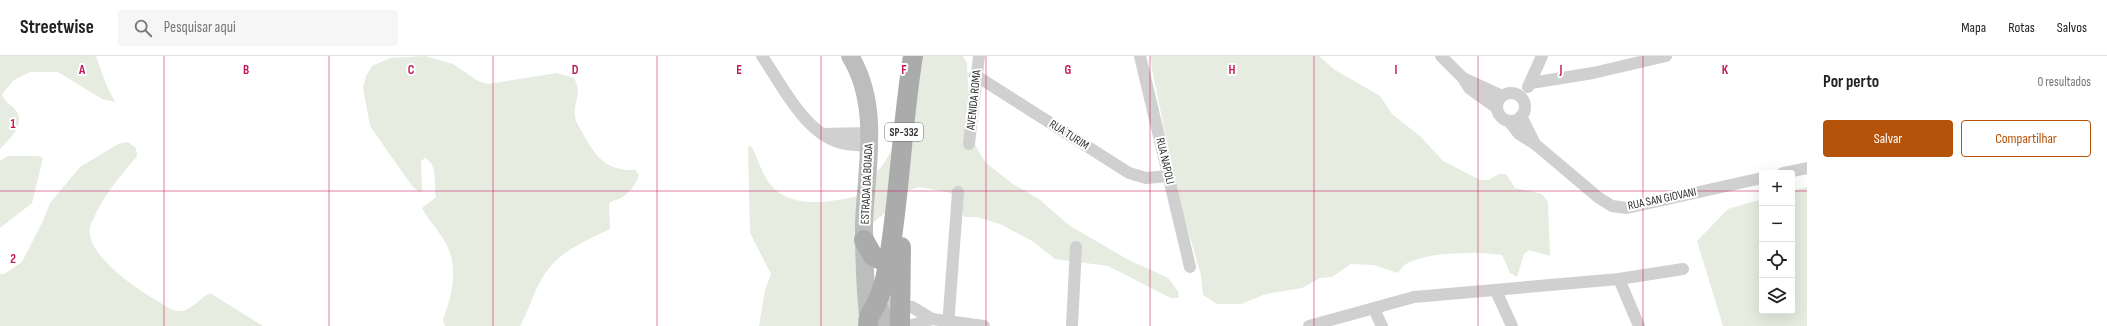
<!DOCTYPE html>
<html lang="pt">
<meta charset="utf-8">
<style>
body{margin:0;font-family:"Sofia Sans Condensed",sans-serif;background:#f6f6f6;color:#222}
.controls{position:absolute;right:12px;bottom:12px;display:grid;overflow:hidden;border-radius:4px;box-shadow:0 4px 16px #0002}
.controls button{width:36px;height:36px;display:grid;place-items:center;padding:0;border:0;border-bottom:1px solid #e0e0e0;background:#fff;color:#222;font:20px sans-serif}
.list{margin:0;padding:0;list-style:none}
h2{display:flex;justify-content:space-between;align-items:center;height:52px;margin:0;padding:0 16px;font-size:17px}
h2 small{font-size:13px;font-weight:400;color:#767676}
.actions{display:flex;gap:8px;padding:12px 16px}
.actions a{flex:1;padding:9px 0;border:1px solid #b45309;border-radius:4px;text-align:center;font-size:14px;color:#b45309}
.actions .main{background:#b45309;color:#fff}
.icon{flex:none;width:22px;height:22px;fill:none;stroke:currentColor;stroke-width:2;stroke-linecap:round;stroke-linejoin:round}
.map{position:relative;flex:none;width:1807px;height:270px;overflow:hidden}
header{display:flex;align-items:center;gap:24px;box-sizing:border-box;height:56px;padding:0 20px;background:#fff;border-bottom:1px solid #e0e0e0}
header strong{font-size:19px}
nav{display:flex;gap:22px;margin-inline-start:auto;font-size:14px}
.search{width:280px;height:36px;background:#f6f6f6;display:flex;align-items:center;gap:10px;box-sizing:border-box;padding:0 14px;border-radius:4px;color:#767676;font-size:15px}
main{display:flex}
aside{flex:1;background:#fff}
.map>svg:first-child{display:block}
.green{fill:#e6ecdf}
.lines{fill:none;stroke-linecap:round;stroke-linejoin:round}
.street{stroke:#d0d0d0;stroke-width:12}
.secondary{stroke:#bdbdbd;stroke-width:18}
.primary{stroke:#ababab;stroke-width:20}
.grid{fill:none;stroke:#c2185b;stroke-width:1;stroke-opacity:0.55}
.labels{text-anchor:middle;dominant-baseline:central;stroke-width:4;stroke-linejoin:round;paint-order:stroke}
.shield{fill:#fff;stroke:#707070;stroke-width:1}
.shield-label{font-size:11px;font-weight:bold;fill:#333}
.street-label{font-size:12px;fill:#333;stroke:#fff}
.grid-label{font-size:13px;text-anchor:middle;font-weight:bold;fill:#c2185b;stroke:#fff;stroke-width:4;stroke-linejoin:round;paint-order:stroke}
</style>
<header>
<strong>Streetwise</strong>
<div class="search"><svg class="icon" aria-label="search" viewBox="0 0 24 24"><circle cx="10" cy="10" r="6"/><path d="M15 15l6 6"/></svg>Pesquisar aqui</div>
<nav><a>Mapa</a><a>Rotas</a><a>Salvos</a></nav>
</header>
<main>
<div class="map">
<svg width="1807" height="270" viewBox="0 0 1807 270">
<rect width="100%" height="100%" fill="#fff"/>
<!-- green -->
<g class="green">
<path d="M 0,0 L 96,0 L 106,28 L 115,46 L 102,43 L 58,16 L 30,16 L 14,24 L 2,38 C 4,46 11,48 16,55 C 26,68 9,84 0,93 Z"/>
<path d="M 425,0 L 453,8 L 478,25 L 488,28 L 557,17 L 574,22 C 583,40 573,43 575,61 C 576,67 581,73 583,78 C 596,101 606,115 635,114 L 639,119 C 637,127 628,139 621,142 C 615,145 613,143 609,148 L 610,173 C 581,187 554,197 539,228 C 532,241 528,256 520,270 L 445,270 L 443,264 C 454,234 460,205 440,178 C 434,169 427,162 422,152 L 436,141 C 433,129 439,109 425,102 L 421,105 L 422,135 L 419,136 L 412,130 L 370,70 L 363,32 L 366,20 L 372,10 L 390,2 Z"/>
<path d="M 912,0 L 963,0 L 967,7 L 970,68 L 975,89 L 986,107 L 1013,128 L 1039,143 L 1070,170 L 1127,203 L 1168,222 L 1178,235 L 1179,242 L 1171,242 L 1108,210 L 1055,203 L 1034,186 L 1000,168 L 977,161 L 964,161 L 956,141 L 948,136 L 920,131 L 906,135 L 890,153 L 859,178 L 861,249 L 858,270 L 759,270 L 765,234 L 771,218 L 750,177 L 748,90 L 752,91 C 758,103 762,118 770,128 C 790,154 831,146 858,140 L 868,124 L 883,109 L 894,90 Z"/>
<path d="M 1151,0 L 1319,0 L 1335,14 L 1380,40 L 1392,58 L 1421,81 L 1443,105 L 1480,124 L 1488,124 L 1499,118 L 1506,118 L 1515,132 L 1542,138 L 1548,146 L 1550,200 L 1529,194 L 1524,198 L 1517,221 L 1510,217 L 1502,199 C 1476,196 1429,195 1406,208 C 1403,210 1400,214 1398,217 L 1374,209 L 1351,208 L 1332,221 L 1320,222 L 1302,232 L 1266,238 L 1241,248 L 1217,248 L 1203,239 L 1201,219 L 1178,141 L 1152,13 Z"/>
<path d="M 128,86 L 136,92 L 137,100 C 122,118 107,135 96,157 C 95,161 91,166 90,171 C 85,198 134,231 154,243 C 161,247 171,255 179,255 C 190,256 200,242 210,237 L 263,270 L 0,270 L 0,218 L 4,218 L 22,206 L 43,165 L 50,147 L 80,111 L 118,88 Z"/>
<polygon points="8,100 38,100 43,102 32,147 0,172 0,105"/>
<polygon points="1807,131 1807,270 1723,270 1697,185 1728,153 1762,143 1762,255 1792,255 1792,135"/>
</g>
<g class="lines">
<!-- street -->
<g class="street">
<path d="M 762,0 C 781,28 804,75 838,86 C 847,89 858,89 868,90"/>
<polyline points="1140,0 1190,211"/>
<polyline points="1441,0 1463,22 1469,32 1497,52"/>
<polyline points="975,19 1129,117 1146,122 1169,120"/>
<polyline points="1463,22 1502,40"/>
<polyline points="1531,27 1593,17 1666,0"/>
<polyline points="1528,31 1542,0"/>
<circle cx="1511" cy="51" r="14"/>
<polyline points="1521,60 1535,88"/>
<polyline points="1509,65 1519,78 1535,88 1599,142 1612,150 1627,152 1762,122"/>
<polyline points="822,78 869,77"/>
<polyline points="969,88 979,0"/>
<polyline points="1783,117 1807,112"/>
<polyline points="1619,223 1639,270"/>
<polyline points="1496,235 1512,270"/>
<polyline points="877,247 912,251 932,263"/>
<polyline points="1374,253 1382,270"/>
<polyline points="909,270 932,263 984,270"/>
<polyline points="948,270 958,136"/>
<polyline points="1072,270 1076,191"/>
<polyline points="1309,270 1414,241 1619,223 1683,213"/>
</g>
<!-- secondary -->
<g class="secondary">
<path d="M 850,0 C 881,50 866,112 864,168 C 864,198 865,229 868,259"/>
<polyline points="870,238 884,260 887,270"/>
</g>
<!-- primary -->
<g class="primary">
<polyline points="864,184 873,200 879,203 890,200"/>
<path d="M 868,270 C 868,257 873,256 877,246 C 884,231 887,217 889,202 C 900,135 902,67 913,0"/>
<polyline points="900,270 901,191"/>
</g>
</g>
<!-- grid -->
<path class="grid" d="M 164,0 L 164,270M 329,0 L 329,270M 493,0 L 493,270M 657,0 L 657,270M 821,0 L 821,270M 986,0 L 986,270M 1150,0 L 1150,270M 1314,0 L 1314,270M 1478,0 L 1478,270M 1643,0 L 1643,270M 0,135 L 1762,135M 1792,135 L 1807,135"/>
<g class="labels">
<!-- shield labels -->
<rect class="shield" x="885" y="67" width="38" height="18" rx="3"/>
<g class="shield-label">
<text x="904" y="76">SP-332</text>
</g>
<!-- street labels -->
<g class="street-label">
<text transform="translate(974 44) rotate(-84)">AVENIDA ROMA</text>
<text transform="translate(1069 79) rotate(33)">RUA TURIM</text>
<text transform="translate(1165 105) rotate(77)">RUA NAPOLI</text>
<text transform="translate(867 128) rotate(-87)">ESTRADA DA BOIADA</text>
<text transform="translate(1662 143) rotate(-12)">RUA SAN GIOVANI</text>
</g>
</g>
<g class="grid-label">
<text x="82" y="18">A</text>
<text x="246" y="18">B</text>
<text x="411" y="18">C</text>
<text x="575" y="18">D</text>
<text x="739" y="18">E</text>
<text x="904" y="18">F</text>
<text x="1068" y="18">G</text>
<text x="1232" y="18">H</text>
<text x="1396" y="18">I</text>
<text x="1561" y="18">J</text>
<text x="1725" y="18">K</text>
<text x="13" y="72">1</text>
<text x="13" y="207">2</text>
</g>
</svg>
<div class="controls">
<button>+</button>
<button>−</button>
<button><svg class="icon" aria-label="locate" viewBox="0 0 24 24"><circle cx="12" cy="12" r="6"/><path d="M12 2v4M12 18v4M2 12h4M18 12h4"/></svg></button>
<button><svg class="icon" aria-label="layers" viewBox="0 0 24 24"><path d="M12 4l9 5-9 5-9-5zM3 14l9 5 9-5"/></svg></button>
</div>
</div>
<aside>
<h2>Por perto<small>0 resultados</small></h2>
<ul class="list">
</ul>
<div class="actions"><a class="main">Salvar</a><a>Compartilhar</a></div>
</aside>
</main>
